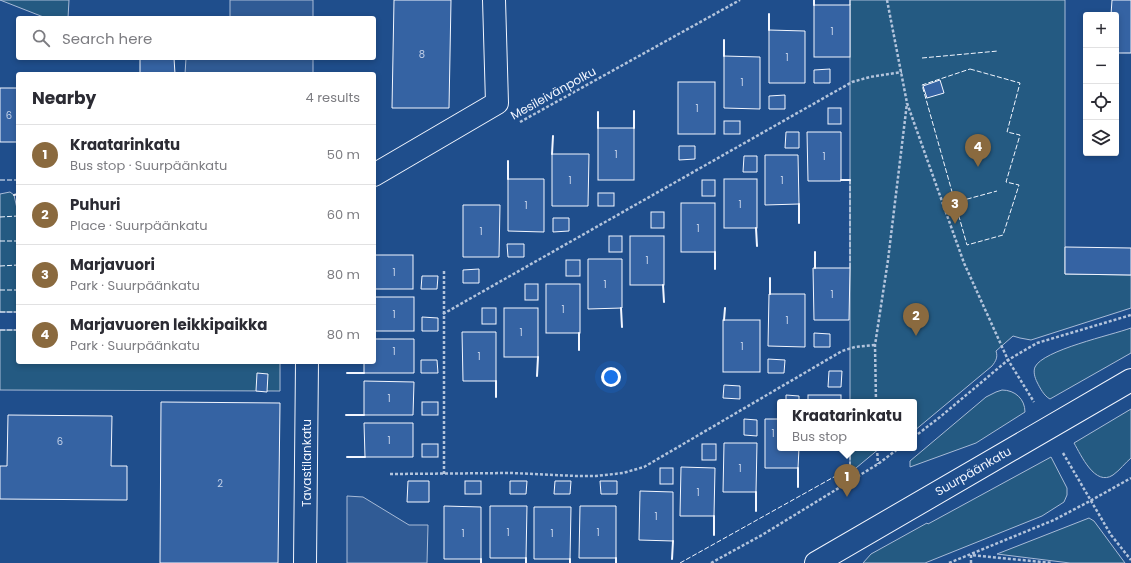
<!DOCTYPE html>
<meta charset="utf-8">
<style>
body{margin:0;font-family:Poppins,sans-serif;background:#f2f2f3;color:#2b2b33}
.controls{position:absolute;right:12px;top:12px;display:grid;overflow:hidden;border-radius:4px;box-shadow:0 2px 6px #0003}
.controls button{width:36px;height:36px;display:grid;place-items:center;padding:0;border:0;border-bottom:1px solid #e1e1e2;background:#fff;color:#2b2b33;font:20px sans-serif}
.you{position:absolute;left:611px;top:377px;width:14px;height:14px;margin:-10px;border:3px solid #fff;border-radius:50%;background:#1a73e8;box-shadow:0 0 0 6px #1a73e833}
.badge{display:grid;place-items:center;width:26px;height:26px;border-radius:50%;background:#8a6a3f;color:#fff;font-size:13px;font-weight:700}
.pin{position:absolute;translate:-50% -33px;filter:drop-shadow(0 1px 2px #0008)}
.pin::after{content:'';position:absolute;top:21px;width:14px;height:12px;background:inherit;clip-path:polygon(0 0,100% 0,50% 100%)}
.popup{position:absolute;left:777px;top:399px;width:140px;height:52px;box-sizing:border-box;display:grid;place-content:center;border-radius:4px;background:#fff;filter:drop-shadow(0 1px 3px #0005);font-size:13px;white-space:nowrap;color:#7c7c81}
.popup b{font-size:15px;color:#2b2b33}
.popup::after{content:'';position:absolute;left:50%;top:100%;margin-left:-8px;border:8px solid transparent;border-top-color:#fff}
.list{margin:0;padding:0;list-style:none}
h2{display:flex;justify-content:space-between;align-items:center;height:52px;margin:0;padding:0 16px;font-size:17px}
h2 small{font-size:13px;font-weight:400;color:#7c7c81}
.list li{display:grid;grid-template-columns:26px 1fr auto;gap:12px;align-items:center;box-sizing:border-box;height:60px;padding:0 16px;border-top:1px solid #e1e1e2}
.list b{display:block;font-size:15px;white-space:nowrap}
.list p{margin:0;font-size:13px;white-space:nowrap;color:#7c7c81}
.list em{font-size:13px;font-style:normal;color:#7c7c81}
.icon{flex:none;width:22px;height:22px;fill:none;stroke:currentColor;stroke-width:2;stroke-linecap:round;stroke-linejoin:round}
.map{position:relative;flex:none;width:1131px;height:563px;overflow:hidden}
.search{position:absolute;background:#fff;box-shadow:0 2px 6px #0003;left:16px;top:16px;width:360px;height:44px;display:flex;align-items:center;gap:10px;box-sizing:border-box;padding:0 14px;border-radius:4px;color:#7c7c81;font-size:15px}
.panel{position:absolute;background:#fff;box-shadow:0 2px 6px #0003;left:16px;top:72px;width:360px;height:292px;border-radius:4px}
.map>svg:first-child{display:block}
.green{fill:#245a82;stroke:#a8bbd7}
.parking{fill:#305b95;stroke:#a8bbd7}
.building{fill:#3563a3;stroke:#f2f6ff}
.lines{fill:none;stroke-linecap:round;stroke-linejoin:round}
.minor-casing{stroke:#f2f6ff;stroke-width:24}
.path{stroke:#b3c4dc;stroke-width:2.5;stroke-dasharray:3 2;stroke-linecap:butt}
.minor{stroke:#1f4e8c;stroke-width:22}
.fence{stroke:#f2f6ff;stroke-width:1;stroke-dasharray:5 2;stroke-linecap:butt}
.wall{stroke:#f2f6ff;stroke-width:2}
.labels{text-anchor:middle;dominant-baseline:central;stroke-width:3;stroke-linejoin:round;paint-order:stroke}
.number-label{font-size:10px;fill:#c3d1e8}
.street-label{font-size:12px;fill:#f2f6ff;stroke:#1f4e8c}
</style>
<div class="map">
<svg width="1131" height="563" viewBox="0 0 1131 563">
<rect width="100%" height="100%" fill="#1f4e8c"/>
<!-- green -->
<g class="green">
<polygon points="0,0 69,0 68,18 46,18"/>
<path d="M 850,0 L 1065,0 L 1065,274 L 1131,275 L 1131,308 L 1031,340 L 1020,338 L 1013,336 L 996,351 C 998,357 996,361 992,366 L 914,431 L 914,402 L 850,402 Z"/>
<polygon points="10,192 14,195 18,213 18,312 0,312 0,194"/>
<path d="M 1131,328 L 1131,353 L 1050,399 C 1044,396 1040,388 1037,382 C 1035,378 1033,372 1035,367 C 1043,350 1112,335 1131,328 Z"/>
<polygon points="0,330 18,330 18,362 280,362 280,391 0,390"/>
<path d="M 1002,390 C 1015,390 1025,399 1025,412 L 976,443 L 910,467 L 910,461 L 986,397 L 996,392 Z"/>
<path d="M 1131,409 L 1131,458 C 1125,463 1120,470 1113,475 C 1095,487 1081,455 1074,443 Z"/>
<polygon points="850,448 880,448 850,473"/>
<polygon points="1051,457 1067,488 1067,495 1064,502 1042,516 925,563 863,563 871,554 927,523 928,524"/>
<polygon points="1089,518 1094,521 1125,563 1070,563 997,554"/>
</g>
<!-- parking -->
<g class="parking">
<rect x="230" y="0" width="83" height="18"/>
<polygon points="186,58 313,58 313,74 185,74"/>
<polygon points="347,496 363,497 409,525 428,525 427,563 347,563"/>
</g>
<!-- building -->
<g class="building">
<polygon points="394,0 451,0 449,108 392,108"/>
<polygon points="1112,0 1131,0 1131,53 1116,53 1116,15 1111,15"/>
<rect x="814" y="5" width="36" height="52"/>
<polygon points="769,30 805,31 805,83 769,83"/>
<polygon points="724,56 760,57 760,109 724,108"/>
<polygon points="140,58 174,58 175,74 140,74"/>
<polygon points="830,69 830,83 814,83 814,70"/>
<polygon points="940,80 944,93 927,98 923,86"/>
<rect x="678" y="82" width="37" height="52"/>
<rect x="0" y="88" width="18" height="54"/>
<polygon points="785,95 785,109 769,109 769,96"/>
<rect x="828" y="108" width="13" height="16"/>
<rect x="724" y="121" width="16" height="13"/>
<rect x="598" y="128" width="36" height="52"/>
<polygon points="786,132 799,132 799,148 785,148"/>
<polygon points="807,132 841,132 841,181 808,181"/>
<polygon points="679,146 695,146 695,159 679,160"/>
<polygon points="552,154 589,154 588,206 552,206"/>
<polygon points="765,155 798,155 799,204 765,205"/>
<polygon points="744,156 757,156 757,172 743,172"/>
<polygon points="508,179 544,179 544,232 508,231"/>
<rect x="724" y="179" width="33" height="49"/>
<rect x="702" y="180" width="13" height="16"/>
<rect x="598" y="193" width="16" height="13"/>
<rect x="681" y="203" width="34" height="49"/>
<polygon points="463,205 500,205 499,257 463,257"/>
<rect x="651" y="212" width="13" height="16"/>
<polygon points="553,218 569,218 569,231 553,232"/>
<rect x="609" y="236" width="13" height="16"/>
<rect x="630" y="236" width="34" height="49"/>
<polygon points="507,244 524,244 524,257 508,257"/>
<polygon points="1065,247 1131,248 1131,275 1065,274"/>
<rect x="374" y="255" width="39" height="34"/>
<polygon points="588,259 622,259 622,308 588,309"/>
<rect x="566" y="260" width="14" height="16"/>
<polygon points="813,268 850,268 849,320 814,320"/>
<polygon points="479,269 479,283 463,283 463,270"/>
<polygon points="422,276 438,276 437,289 421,289"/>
<rect x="525" y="284" width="13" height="16"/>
<rect x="546" y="284" width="34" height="49"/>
<polygon points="769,294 805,294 805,347 768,346"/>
<rect x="374" y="297" width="40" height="34"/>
<rect x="482" y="308" width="14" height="16"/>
<rect x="504" y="308" width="34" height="49"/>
<polygon points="422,317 438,318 438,331 422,331"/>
<rect x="723" y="320" width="37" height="52"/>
<polygon points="462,332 496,332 496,381 463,381"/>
<polygon points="814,333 830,334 830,347 814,347"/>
<polygon points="374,339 414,339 414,373 364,373 364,362 374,362"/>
<polygon points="768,359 785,360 784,373 768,373"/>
<polygon points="421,360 437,360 438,373 421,373"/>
<polygon points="829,371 842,371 841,387 828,387"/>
<polygon points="257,373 268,374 267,392 256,391"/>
<polygon points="364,381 414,382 413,415 364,415"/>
<polygon points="724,385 740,386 740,399 723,398"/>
<polygon points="786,395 799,396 799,402 786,402"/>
<rect x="808" y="395" width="33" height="7"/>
<polygon points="161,402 280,403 278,563 160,563"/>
<rect x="422" y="402" width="16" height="13"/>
<polygon points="8,415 112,416 111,466 127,466 127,500 0,499 0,466 7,466"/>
<polygon points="744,419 757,420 757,436 744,435"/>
<polygon points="765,419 780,419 780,448 799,448 798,468 765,468"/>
<polygon points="364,423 413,423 413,457 365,457"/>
<polygon points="724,443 757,443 756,492 723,492"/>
<rect x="422" y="444" width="16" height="13"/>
<rect x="702" y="444" width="14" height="16"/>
<polygon points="681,467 715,468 714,516 680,516"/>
<rect x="660" y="468" width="13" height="16"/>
<polygon points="408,481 429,481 429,502 407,502"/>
<rect x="465" y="481" width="16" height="13"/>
<polygon points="510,481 527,481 526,494 510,494"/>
<polygon points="555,481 571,481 570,494 554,494"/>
<polygon points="600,481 617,481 617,494 601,494"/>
<polygon points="640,491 673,492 673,541 639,540"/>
<polygon points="444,506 481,507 481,559 444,559"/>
<polygon points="490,506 527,506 526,558 490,558"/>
<polygon points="580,506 616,506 616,558 579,558"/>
<polygon points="534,507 571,507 570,559 534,559"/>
</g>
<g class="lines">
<defs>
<g id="minor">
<polyline points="374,175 497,103 494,0"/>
<polyline points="305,563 307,362"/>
<polyline points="816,563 1131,380"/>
</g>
</defs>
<!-- minor casing -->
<use href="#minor" class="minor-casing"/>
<!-- path -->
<g class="path">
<polyline points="887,0 907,103 964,263 1008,360 1034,402"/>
<polyline points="520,122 740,0"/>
<polyline points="443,314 852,82 870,77 902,72"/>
<polyline points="876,402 875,345 888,260 907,103"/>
<polyline points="914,437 940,417 1008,360 1037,343 1131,315"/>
<polyline points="877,448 878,464"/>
<polyline points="1063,453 1111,535 1131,560"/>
<polyline points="390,474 512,473 576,476 596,476 623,473 644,467 842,351 855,347 875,345"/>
<polyline points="444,474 444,269"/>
<polyline points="711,563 762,535 878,464 899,448"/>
<polyline points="949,563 1054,520 1090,501 1131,478"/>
<polyline points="971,563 971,555 1052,563"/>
</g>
<!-- minor -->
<use href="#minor" class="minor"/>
<!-- fence -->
<g class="fence">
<polyline points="850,0 850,5"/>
<polyline points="922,58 998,51"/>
<polygon points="970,69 1020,83 1007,132 1020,135 1006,182 1019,185 1003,235 967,245 922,85"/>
<polyline points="0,180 18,180"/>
<polyline points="960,201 997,191"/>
<polyline points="0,217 18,216"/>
<polyline points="0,241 18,241"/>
<polyline points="0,266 18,265"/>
<polyline points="850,268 850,180"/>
<polyline points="0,290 18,290"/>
<polyline points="0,312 18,312"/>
<polyline points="0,330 18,330"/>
<polyline points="680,563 850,468 850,448"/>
</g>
<!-- wall -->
<g class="wall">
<polyline points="814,0 814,5"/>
<polyline points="769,30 769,14"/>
<polyline points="724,56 724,40"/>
<polyline points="598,112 598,128"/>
<polyline points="634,128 634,111"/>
<polyline points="552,154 553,136"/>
<polyline points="508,179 508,161"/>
<polyline points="841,180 850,180"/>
<polyline points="14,195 18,194"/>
<polyline points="799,204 799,223"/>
<polyline points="756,228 757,246"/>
<polyline points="715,252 715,269"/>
<polyline points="815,268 815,252"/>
<polyline points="663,285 664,302"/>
<polyline points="770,294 770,278"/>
<polyline points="621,308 622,327"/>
<polyline points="724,320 725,308"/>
<polyline points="579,350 579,333"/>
<polyline points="347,373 364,373"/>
<polyline points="537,376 538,357"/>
<polyline points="496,397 496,381"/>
<polyline points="346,415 364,415"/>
<polyline points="347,457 365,457"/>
<polyline points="798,487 798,468"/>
<polyline points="756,511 756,492"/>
<polyline points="714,535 714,516"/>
<polyline points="570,559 570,563"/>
<polyline points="672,559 673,541"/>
<polyline points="481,563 481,559"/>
<polyline points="526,563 526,558"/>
<polyline points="616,563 616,558"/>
</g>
</g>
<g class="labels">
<!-- number labels -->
<g class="number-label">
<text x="832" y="31">1</text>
<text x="422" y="54">8</text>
<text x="787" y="57">1</text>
<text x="742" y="82">1</text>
<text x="697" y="108">1</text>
<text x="9" y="115">6</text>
<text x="616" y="154">1</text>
<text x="824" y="156">1</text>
<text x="570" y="180">1</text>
<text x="782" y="180">1</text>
<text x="740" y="204">1</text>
<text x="526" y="205">1</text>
<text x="698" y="228">1</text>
<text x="481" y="231">1</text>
<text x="647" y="260">1</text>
<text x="394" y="272">1</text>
<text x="605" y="284">1</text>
<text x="832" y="294">1</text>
<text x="563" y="309">1</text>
<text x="394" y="314">1</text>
<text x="787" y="320">1</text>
<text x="521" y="332">1</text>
<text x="742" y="346">1</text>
<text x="394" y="351">1</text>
<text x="479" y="356">1</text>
<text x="389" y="398">1</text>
<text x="773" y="433">1</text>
<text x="389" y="440">1</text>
<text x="60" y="441">6</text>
<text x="740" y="468">1</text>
<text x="220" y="483">2</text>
<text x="698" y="492">1</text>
<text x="656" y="516">1</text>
<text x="508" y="532">1</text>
<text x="598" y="532">1</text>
<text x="463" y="533">1</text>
<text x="552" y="533">1</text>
</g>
<!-- street labels -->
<g class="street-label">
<text transform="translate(553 93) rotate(-29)">Mesileivänpolku</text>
<text transform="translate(306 463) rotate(-90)">Tavastilankatu</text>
<text transform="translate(973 471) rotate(-30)">Suurpäänkatu</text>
</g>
</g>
</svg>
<div class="controls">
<button>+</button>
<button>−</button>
<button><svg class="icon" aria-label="locate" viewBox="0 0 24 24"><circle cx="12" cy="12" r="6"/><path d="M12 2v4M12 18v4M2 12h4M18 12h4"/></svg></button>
<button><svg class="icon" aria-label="layers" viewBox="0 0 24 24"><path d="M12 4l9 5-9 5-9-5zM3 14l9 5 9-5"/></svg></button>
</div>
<div class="you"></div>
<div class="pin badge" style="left:847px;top:497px">1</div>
<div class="popup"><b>Kraatarinkatu</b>Bus stop</div>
<div class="pin badge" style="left:916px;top:336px">2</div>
<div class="pin badge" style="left:955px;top:224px">3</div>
<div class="pin badge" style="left:978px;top:167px">4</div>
<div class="search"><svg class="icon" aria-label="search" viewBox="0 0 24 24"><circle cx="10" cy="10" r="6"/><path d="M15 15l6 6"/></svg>Search here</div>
<section class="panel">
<h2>Nearby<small>4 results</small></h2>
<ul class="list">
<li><span class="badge">1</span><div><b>Kraatarinkatu</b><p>Bus stop · Suurpäänkatu</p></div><em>50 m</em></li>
<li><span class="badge">2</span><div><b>Puhuri</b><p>Place · Suurpäänkatu</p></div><em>60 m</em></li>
<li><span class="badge">3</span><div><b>Marjavuori</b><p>Park · Suurpäänkatu</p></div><em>80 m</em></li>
<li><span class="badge">4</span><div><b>Marjavuoren leikkipaikka</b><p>Park · Suurpäänkatu</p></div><em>80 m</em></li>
</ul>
</section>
</div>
